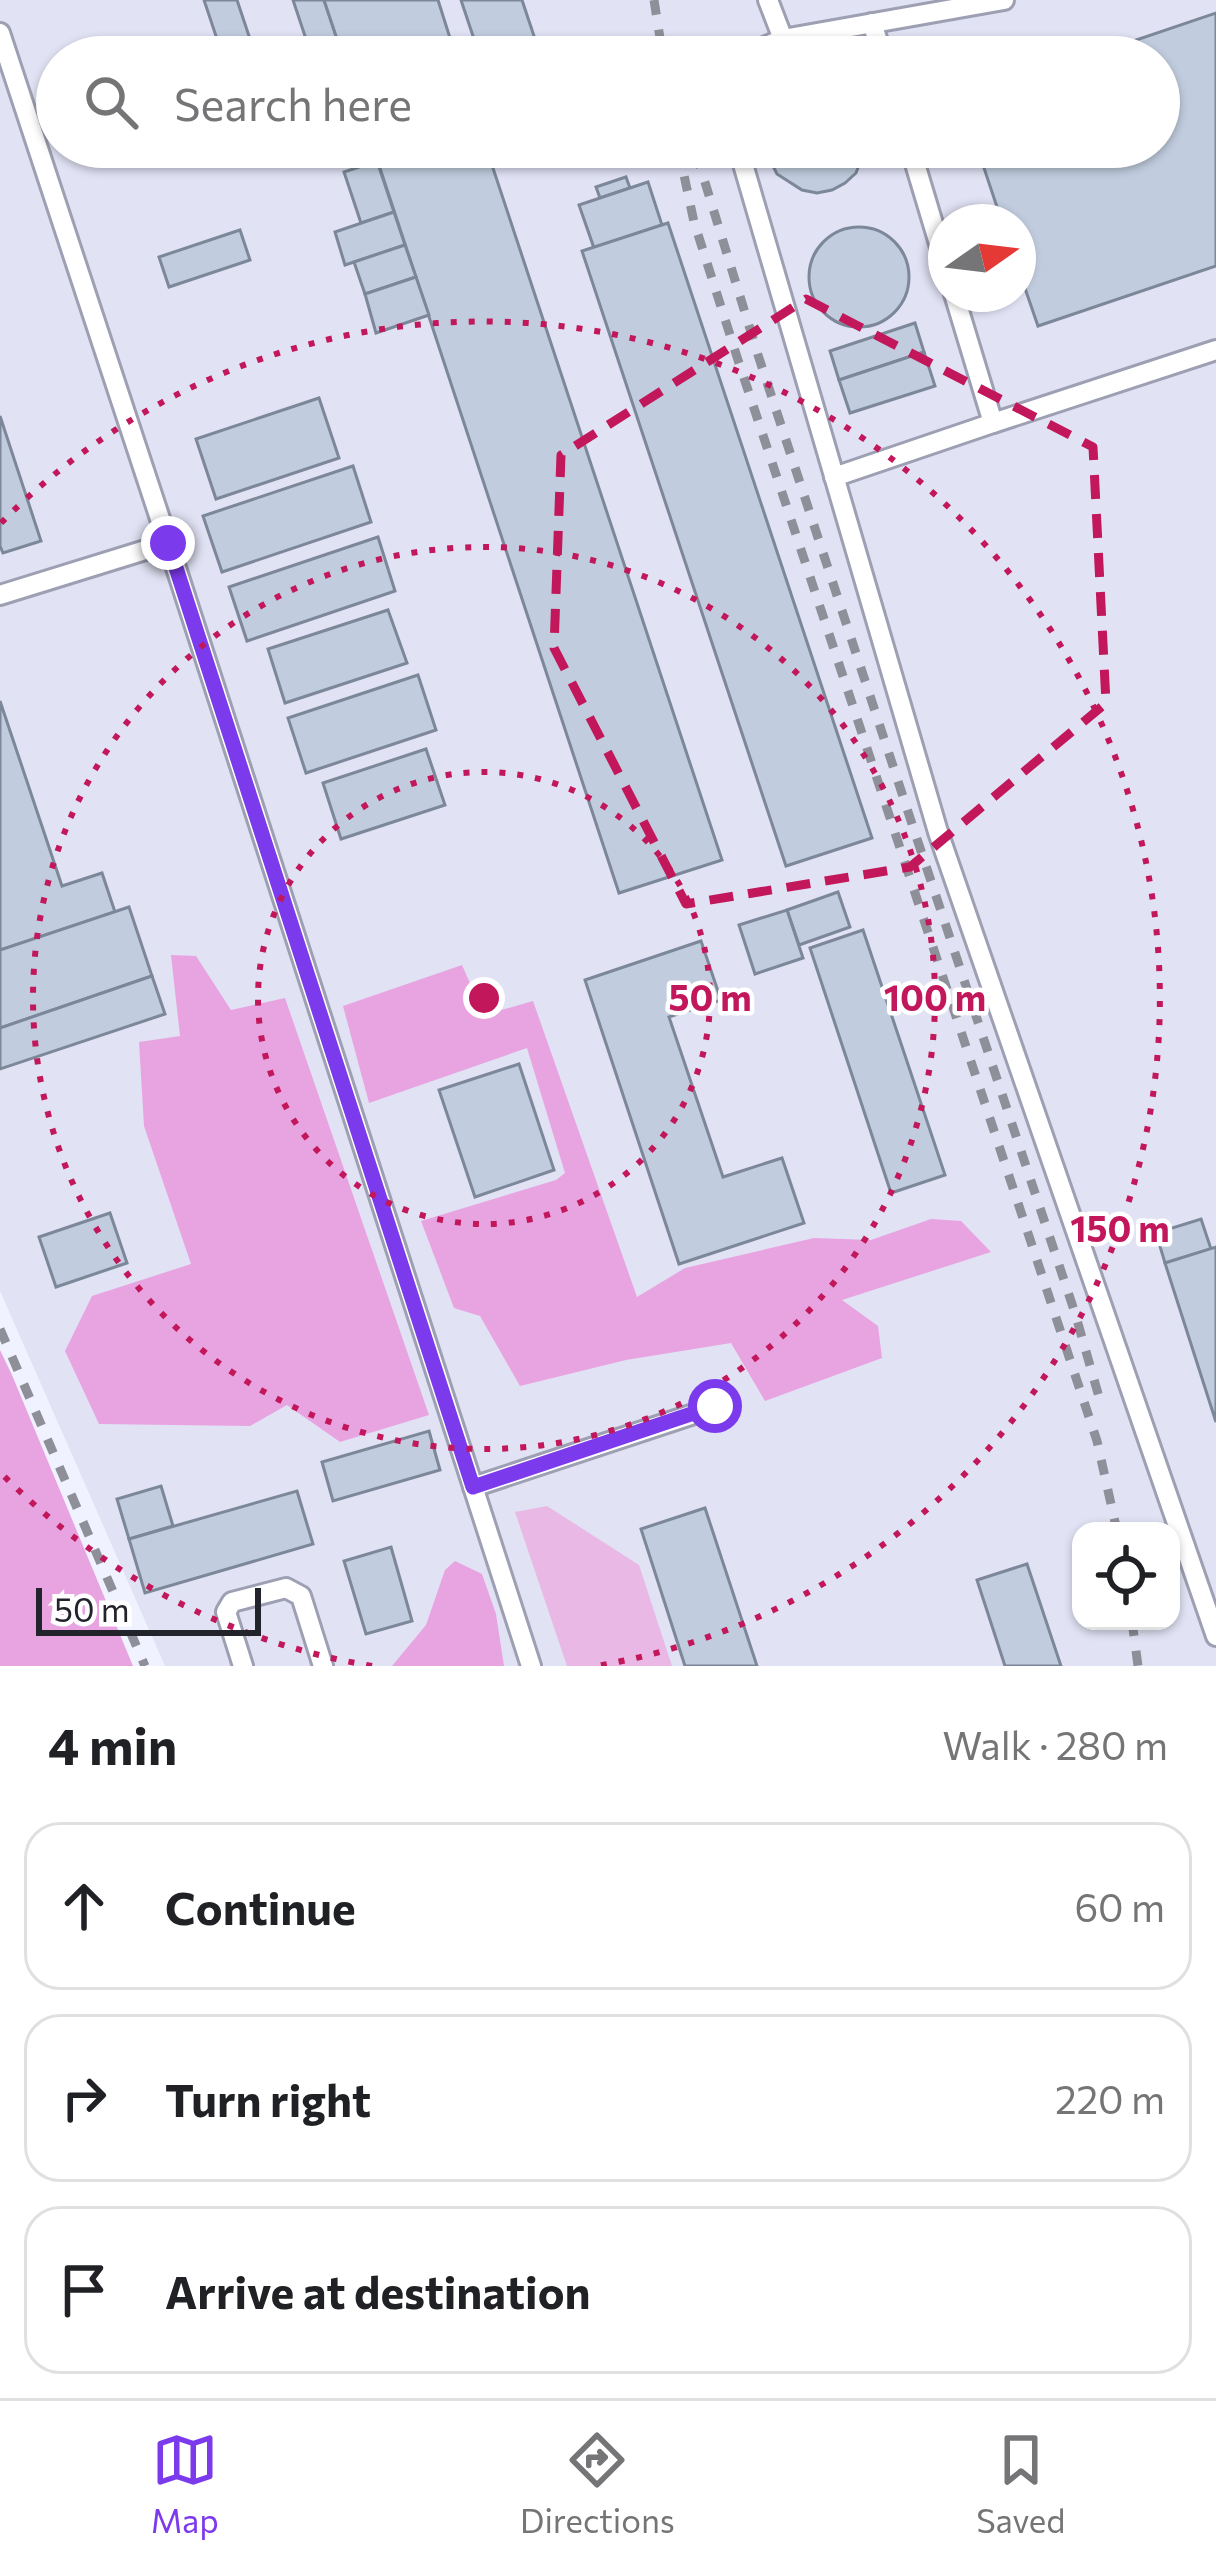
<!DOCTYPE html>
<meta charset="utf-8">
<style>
body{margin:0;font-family:Commissioner,sans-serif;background:#f6f6f6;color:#202124}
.controls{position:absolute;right:36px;bottom:36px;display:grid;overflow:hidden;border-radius:24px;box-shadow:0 3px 9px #0004}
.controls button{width:108px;height:108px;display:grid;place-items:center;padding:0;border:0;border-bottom:3px solid #e0e0e0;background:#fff;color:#202124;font:60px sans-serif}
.compass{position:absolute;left:928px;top:204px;width:108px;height:108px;border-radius:50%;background:#fff;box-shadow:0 3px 9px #0004;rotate:76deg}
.scale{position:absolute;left:36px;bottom:30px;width:225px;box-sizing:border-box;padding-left:12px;border:6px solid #23232b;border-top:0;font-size:33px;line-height:42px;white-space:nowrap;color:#23232b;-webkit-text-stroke:9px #fff;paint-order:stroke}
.stop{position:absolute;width:36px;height:36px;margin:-27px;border:9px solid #7c3aed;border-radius:50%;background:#fff}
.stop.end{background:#7c3aed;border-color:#fff;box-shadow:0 3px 12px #0008}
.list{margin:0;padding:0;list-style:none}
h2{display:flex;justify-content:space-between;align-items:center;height:156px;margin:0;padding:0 48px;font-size:51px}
h2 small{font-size:39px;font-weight:400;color:#757577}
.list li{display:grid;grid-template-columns:78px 1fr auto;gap:36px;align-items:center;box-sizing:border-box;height:168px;margin:0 24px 24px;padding:0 24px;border:3px solid #e0e0e0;border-radius:36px}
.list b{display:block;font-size:45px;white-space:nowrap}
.list em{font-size:39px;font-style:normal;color:#757577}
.icon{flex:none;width:66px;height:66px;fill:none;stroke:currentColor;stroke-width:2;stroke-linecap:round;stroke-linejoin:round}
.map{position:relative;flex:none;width:1216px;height:1666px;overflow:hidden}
.search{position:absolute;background:#fff;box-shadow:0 3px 9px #0004;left:36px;right:36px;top:36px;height:132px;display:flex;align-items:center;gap:30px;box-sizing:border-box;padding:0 42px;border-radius:66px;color:#757577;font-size:45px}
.sheet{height:732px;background:#fff}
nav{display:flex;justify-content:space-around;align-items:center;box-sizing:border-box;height:168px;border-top:3px solid #e0e0e0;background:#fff;font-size:33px;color:#757577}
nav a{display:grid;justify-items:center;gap:6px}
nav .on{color:#7c3aed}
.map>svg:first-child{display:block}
.built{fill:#e1e2f4;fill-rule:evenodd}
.green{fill:#eab8e5}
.forest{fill:#e8a4e1}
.building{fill:#c1cddf;stroke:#7c8899;stroke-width:3}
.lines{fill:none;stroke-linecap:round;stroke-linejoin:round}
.lane-casing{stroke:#9d9fb2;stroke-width:24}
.lane{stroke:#fff;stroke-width:18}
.rail{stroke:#8e8f99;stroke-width:9;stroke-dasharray:15 15;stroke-linecap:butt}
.route{stroke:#7c3aed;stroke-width:15}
.marked{fill:none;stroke:#c2185b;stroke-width:9;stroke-dasharray:24 15;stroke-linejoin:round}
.ring{fill:none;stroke:#c2185b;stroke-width:6;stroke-dasharray:6 12}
.centre{fill:#c2185b;stroke:#fff;stroke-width:6}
.ring-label{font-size:36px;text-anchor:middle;font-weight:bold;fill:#c2185b;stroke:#fff;stroke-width:9;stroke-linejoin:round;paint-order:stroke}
</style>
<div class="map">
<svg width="1216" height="1666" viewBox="0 0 1216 1666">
<rect width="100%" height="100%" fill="#f1f2ff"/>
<!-- built -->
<path class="built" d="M 0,0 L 1216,0 L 1216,1666 L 165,1666 L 0,1291 ZM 57,57 L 1159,57 L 1159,147 L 57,147 ZM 946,222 L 1018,222 L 1018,294 L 946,294 ZM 1081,1531 L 1171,1531 L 1171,1621 L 1081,1621 Z"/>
<!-- green -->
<polygon class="green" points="547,1506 639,1565 672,1666 567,1666 515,1512"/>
<!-- forest -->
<g class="forest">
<polygon points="171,955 196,956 231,1010 285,998 429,1415 340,1442 287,1405 250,1426 99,1424 65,1351 92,1296 191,1264 144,1126 139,1042 180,1036"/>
<polygon points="462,965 484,1015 533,1001 637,1297 685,1268 814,1238 871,1240 931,1219 961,1221 991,1252 842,1300 878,1326 882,1358 765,1401 731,1343 626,1360 520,1386 480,1316 454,1308 421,1221 556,1180 565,1173 527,1048 369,1103 343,1006"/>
<polygon points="0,1350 12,1375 133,1666 0,1666"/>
<polygon points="455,1561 482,1574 496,1614 504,1666 392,1666 426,1625 445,1570"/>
</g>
<!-- building -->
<g class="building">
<polygon points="204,0 237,0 256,57 223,57"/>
<polygon points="293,0 324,0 343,57 312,57"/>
<polygon points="324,0 438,0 456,57 343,57"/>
<polygon points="461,0 522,0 535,39 480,57"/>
<polygon points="1216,13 1216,266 1038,326 1018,268 1018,222 1002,222 977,147 1159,147 1159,57 1086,57"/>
<polygon points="335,147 373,147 375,154 341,165"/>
<polygon points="373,147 486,147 722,860 619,893"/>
<polygon points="767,147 866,147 856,173 845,183 832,190 817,193 802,190 777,174 770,160"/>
<polygon points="377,161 394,212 361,223 344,172"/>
<polygon points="626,177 630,188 600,198 596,187"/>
<polygon points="648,182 662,225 594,248 579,205"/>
<polygon points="394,212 405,245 345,265 335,232"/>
<polygon points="668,223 872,838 786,866 582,251"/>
<circle cx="859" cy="277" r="50"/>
<polygon points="240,230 250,260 169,287 159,257"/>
<polygon points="405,245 416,277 365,294 354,262"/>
<polygon points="416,277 429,315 376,333 365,294"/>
<polygon points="915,323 924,352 839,380 830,351"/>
<polygon points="924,352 935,386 850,413 839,380"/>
<polygon points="319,398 339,458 216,499 196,439"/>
<polygon points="0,416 41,541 3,553 0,546"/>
<polygon points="353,466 371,522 222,572 203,516"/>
<polygon points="378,537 395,591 247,641 229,587"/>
<polygon points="388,610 407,663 285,703 268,649"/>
<polygon points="418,675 436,730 306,773 288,718"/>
<polygon points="0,701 62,886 102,873 115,912 0,950"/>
<polygon points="426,749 445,805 341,839 323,783"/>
<polygon points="838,892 850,927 799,945 787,910"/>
<polygon points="129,907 152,976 0,1028 0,950"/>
<polygon points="787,910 803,958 755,974 739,925"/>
<polygon points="863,930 945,1175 891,1193 810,948"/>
<polygon points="701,941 721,1000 669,1017 723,1177 782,1158 804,1223 679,1264 585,980"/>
<polygon points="152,976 165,1014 0,1069 0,1028"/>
<polygon points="519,1064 554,1170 475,1197 439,1090"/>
<polygon points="110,1213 127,1263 56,1287 39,1237"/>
<polygon points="1201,1219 1211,1249 1165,1263 1156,1233"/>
<polygon points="1216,1247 1216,1422 1165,1263"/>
<polygon points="429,1431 440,1470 333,1501 322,1462"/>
<polygon points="161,1486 173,1526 129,1539 117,1499"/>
<polygon points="297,1491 313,1544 145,1593 129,1539"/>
<polygon points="705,1508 757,1666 685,1666 641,1529"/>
<polygon points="391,1547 412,1621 366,1634 344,1561"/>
<polygon points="1027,1564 1061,1666 1005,1666 977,1580"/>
</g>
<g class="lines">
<defs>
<g id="lane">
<polyline points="768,0 783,39"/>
<polyline points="872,23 883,57"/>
<polyline points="0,33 168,543"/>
<polyline points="751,57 757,50 783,39 1004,0"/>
<polyline points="738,147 938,832 1216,1636"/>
<polyline points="910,147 946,267"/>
<polyline points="954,294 993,423 1216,350"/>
<polyline points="834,477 993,423"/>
<polyline points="0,595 168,543 531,1666"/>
<polyline points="473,1487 715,1407"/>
<polyline points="243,1666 226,1612 232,1602 286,1588 301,1596 323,1666"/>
</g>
</defs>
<!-- lane casing -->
<use href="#lane" class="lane-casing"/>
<!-- lane -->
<use href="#lane" class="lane"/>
<!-- rail -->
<g class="rail">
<polyline points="654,0 663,57"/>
<polyline points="678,147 694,222 738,360 1097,1441 1117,1531"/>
<polyline points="696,153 758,355 918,842 1075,1313 1099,1397"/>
<polyline points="0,1329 145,1666"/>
<polyline points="1132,1621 1138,1666"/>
</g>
</g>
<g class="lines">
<!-- route -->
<polyline class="route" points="168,543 473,1487 715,1406"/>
</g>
<!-- marked area -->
<path class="marked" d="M 806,299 L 1093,447 L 1106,703 L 910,867 L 686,904 L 554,648 L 561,455 Z"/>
<!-- distance rings -->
<g class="ring">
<circle cx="484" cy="998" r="226"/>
<circle cx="484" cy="998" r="451"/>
<path d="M372 1666A677 677 0 0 1 1 1473M1 523A677 677 0 1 1 596 1666"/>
</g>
<circle cx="484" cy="998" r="18" class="centre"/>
<g class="ring-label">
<text x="710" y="1011">50 m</text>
<text x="935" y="1011">100 m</text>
<text x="1120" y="1242">150 m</text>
</g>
</svg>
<div class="controls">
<button><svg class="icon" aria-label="locate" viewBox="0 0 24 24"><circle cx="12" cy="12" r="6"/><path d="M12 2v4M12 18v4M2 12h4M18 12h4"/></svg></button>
</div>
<svg class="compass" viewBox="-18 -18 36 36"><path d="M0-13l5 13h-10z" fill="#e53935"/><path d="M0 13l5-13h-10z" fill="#757577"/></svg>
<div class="scale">50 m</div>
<div class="stop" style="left:715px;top:1406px"></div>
<div class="stop end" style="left:168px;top:543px"></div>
<div class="search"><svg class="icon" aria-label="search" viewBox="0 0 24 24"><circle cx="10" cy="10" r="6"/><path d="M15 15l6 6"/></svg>Search here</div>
</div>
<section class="sheet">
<h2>4 min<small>Walk · 280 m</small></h2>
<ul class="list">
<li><svg class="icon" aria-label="ahead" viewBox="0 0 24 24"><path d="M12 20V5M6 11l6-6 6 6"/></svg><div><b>Continue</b></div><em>60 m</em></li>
<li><svg class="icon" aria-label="right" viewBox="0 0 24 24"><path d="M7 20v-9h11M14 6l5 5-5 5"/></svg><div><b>Turn right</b></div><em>220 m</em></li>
<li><svg class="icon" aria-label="arrive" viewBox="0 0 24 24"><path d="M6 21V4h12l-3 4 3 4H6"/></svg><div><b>Arrive at destination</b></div></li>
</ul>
</section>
<nav>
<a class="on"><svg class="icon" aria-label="map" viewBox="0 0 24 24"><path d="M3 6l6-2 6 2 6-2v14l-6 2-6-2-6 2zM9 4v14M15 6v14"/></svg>Map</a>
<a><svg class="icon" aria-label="directions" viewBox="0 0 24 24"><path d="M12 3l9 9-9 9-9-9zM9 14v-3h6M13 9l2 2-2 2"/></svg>Directions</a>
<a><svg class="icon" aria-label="saved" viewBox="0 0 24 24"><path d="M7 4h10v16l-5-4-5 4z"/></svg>Saved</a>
</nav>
